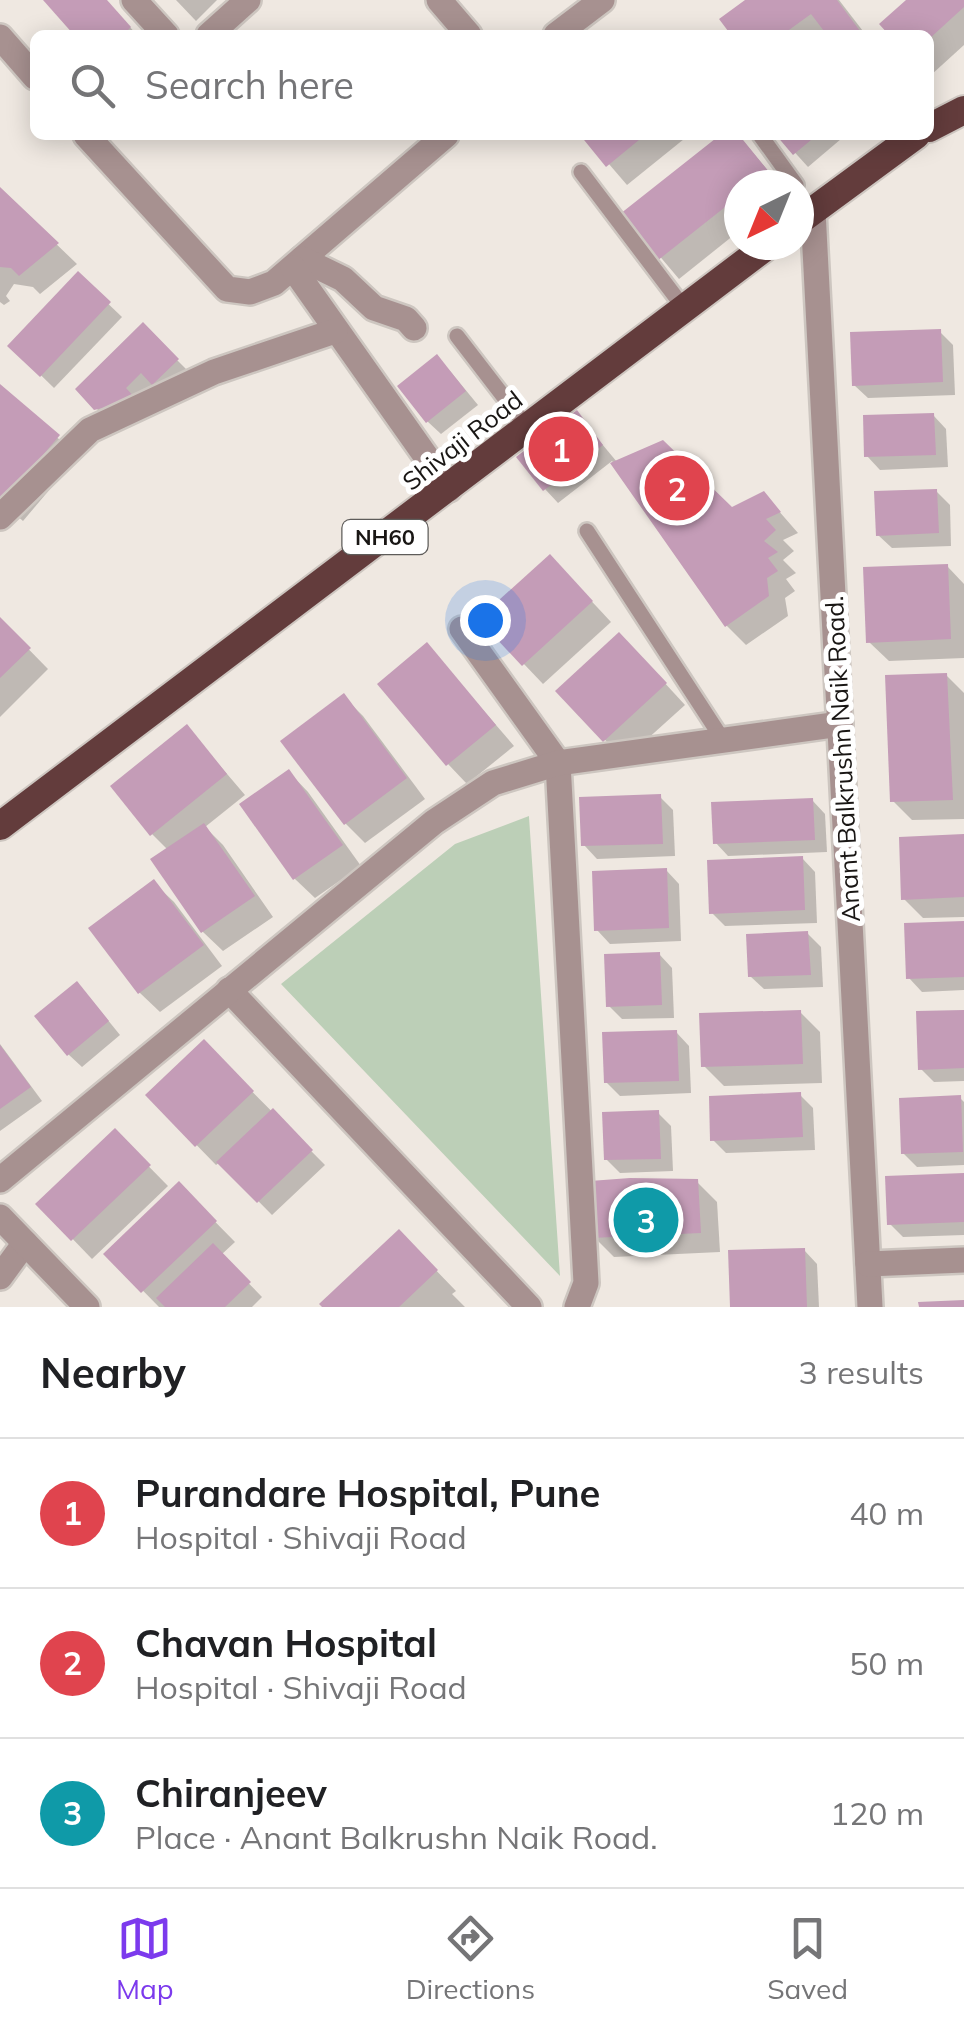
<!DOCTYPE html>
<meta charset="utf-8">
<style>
body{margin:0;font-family:Mulish,sans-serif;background:#f6f6f6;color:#202124}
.compass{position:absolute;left:724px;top:170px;width:90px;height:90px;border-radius:50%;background:#fff;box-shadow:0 5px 25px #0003;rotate:223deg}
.you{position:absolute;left:485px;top:620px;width:35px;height:35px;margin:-25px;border:8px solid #fff;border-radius:50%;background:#1a73e8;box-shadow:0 0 0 15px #1a73e833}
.badge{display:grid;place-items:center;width:65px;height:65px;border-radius:50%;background:#7c3aed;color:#fff;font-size:32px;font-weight:700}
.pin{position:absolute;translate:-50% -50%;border:5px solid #fff;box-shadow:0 2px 10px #0006}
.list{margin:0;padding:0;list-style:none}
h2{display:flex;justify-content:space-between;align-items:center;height:130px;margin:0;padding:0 40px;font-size:42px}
h2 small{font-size:32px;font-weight:400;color:#757577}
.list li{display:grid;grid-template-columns:65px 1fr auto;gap:30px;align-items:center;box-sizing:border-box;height:150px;padding:0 40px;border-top:2px solid #e0e0e0}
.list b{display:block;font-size:38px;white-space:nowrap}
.list p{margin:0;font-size:32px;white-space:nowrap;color:#757577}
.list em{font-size:32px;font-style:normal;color:#757577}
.icon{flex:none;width:55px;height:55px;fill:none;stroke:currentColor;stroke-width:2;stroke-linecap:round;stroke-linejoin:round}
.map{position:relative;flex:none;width:964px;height:1307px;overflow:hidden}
.search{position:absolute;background:#fff;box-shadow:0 5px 25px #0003;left:30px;right:30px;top:30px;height:110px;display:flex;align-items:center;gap:25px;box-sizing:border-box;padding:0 35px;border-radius:15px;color:#757577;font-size:38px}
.sheet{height:580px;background:#fff}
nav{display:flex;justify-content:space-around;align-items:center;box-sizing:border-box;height:140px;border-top:2px solid #e0e0e0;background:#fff;font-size:28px;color:#757577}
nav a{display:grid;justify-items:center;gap:5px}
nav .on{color:#7c3aed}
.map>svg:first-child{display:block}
.green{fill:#bccfb7}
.shadow{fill:#0003}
.building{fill:#c49cb7}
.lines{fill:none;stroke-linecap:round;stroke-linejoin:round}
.service-casing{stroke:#cdc6c0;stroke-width:20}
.minor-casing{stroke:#cdc6c0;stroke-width:30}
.tertiary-casing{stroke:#cdc6c0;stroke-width:30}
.trunk-casing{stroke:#cdc6c0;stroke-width:32}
.service{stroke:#a79190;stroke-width:15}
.minor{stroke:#a79190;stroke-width:25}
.tertiary{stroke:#a79190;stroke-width:25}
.trunk{stroke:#633c3c;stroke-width:28}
.labels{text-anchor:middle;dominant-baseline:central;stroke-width:10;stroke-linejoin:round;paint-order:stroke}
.shield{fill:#fff;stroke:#5e5c5a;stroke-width:2.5}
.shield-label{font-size:22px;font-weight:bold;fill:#191614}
.street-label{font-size:25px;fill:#191614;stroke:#fff}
</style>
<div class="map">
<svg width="964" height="1307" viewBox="0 0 964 1307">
<rect width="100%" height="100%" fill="#efe8e1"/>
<!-- green -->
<polygon class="green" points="529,816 529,817 560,1276 281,984 455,844"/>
<!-- shadow -->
<g class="shadow">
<polygon points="47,0 106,0 137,35 78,35"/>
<polygon points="176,0 217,0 196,21"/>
<polygon points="748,0 839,0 866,35 734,35"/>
<polygon points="910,0 964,0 964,45 931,75 929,35 893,35"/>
<polygon points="584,135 689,135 627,185"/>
<polygon points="724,135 738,135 780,185 739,185 739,231 679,279 624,214"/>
<polygon points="779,135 838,135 841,139 808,167"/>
<polygon points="0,190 77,264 40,294 33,287 14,284 6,296 10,301 4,305 0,302"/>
<polygon points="78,275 122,317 54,388 11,346"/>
<polygon points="143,326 190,373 167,396 155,384 137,403 110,422 78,390"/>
<polygon points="940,332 953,345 955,395 868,398 854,385"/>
<polygon points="450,371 478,405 441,434 427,421"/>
<polygon points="0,387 78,456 23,521 0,501"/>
<polygon points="577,414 617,462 731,510 764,494 798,533 783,540 794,551 783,560 796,573 786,579 795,591 785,598 788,616 746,645 726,625 612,461 558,503 545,489"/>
<polygon points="933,415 946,429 948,467 880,470 867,456"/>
<polygon points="936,491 950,505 951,546 892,548 878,535"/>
<polygon points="947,566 964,584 964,658 889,661 869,642"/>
<polygon points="569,577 611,622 543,684 482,620"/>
<polygon points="0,620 48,669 0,717"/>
<polygon points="427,645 514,746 467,784 448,764"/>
<polygon points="639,655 685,705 624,760 559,691"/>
<polygon points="946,675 964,693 964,819 912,820 893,801"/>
<polygon points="344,697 363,716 425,799 365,843 346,824 284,741"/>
<polygon points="187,727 245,795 205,827 223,845 273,917 223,951 203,932 168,850 152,834"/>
<polygon points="289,772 308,792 361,866 315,898 295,879 243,805"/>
<polygon points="660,797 673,810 675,856 597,859 584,845"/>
<polygon points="812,800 825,814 827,852 728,856 715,842"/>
<polygon points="964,837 964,917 923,918 904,899"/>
<polygon points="802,858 815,872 817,923 725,926 712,913"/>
<polygon points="666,870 679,884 681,941 610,944 597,930"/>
<polygon points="154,883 174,902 222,966 160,1012 140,993 92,929"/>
<polygon points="964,923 964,990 922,992 909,978"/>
<polygon points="808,934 821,947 823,987 764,989 750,976"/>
<polygon points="659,954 672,968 674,1018 622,1019 609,1006"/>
<polygon points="90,998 120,1035 82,1067 68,1054"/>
<polygon points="800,1012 820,1032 822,1083 724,1086 704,1066"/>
<polygon points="964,1012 964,1081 934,1082 921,1069"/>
<polygon points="676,1032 689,1046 691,1093 620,1096 606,1082"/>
<polygon points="204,1043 325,1165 272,1215 220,1162 216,1165 148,1095"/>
<polygon points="0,1044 42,1101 0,1131"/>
<polygon points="800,1095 813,1108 815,1150 726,1153 713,1140"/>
<polygon points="960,1098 964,1102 964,1165 917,1167 903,1153"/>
<polygon points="658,1113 671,1126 673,1171 620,1173 606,1159"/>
<polygon points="115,1132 168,1186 92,1259 39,1204"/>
<polygon points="964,1176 964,1235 903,1237 890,1224"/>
<polygon points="697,1182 717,1202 720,1252 614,1257 594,1237"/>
<polygon points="179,1185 235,1242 221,1255 262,1297 252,1307 159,1307 107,1254"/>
<polygon points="399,1232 456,1291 452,1294 465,1307 325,1307"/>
<polygon points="804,1250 817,1264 819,1307 733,1307"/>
</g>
<!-- building -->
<g class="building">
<polygon points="43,0 107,0 131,27 123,35 74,35"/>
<polygon points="745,0 837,0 863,35 827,35 811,14 782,35 731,35 719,19"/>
<polygon points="906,0 964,0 964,7 929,39 929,35 889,35 879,24"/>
<polygon points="580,135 645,135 606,167"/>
<polygon points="720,135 739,135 769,172 753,185 739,185 739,196 657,261 620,214"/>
<polygon points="776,135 817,135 793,155"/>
<polygon points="0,187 59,243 19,276 11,268 0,267"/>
<polygon points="78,271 111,302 40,377 7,346"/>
<polygon points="143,322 179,359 152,385 141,373 126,388 137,400 94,410 75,389"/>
<polygon points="941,329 943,382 852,386 850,332"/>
<polygon points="437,354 466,391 426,423 397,386"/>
<polygon points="0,384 60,435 0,505"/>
<polygon points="577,410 603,445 543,491 516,457"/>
<polygon points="934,413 936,455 864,457 863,415"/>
<polygon points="663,440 732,507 764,491 781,512 766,519 776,530 764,541 778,552 768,558 778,571 767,578 769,596 725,627 610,463"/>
<polygon points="937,489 939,533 876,536 874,491"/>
<polygon points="550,554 593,601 522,666 478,619"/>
<polygon points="948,564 951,639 866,643 863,567"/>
<polygon points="0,617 31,648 0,678"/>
<polygon points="619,632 667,683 603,742 555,691"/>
<polygon points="427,642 496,725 446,766 377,684"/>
<polygon points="947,673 953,800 890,802 885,675"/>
<polygon points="344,693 407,778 344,825 280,741"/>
<polygon points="187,724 227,774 150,836 110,786"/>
<polygon points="289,769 343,845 293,880 239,804"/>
<polygon points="661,794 663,844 581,846 579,797"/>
<polygon points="813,798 815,840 713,844 711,802"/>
<polygon points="204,823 255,896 201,933 150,859"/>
<polygon points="964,834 964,897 901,900 899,837"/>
<polygon points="803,856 805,910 709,914 707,860"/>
<polygon points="667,868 669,928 594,931 592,871"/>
<polygon points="154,879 204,945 138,994 88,928"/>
<polygon points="964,921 964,977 906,979 904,923"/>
<polygon points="808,931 811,975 748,977 746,934"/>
<polygon points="660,952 662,1005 606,1007 604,954"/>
<polygon points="77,981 109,1021 67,1056 34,1016"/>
<polygon points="801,1010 803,1064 701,1067 699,1013"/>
<polygon points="964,1010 964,1068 918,1070 916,1011"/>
<polygon points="677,1030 679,1081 604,1083 602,1032"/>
<polygon points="204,1039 254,1091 195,1147 145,1095"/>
<polygon points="0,1045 31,1087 0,1109"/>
<polygon points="801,1092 803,1137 710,1141 709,1096"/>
<polygon points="961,1095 963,1152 901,1154 899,1098"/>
<polygon points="273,1108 313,1150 257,1203 216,1162"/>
<polygon points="659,1110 661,1159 604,1160 602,1112"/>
<polygon points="115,1128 151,1165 71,1241 35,1204"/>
<polygon points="964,1173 964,1222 887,1225 885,1176"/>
<polygon points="630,1178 698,1179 701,1233 591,1238 590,1181"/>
<polygon points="179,1181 217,1221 141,1293 103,1254"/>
<polygon points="399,1229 438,1270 399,1307 322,1307 319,1304"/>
<polygon points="213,1243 251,1282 225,1307 165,1307 156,1298"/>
<polygon points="805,1248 807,1307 730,1307 728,1250"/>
<polygon points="964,1300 964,1307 919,1307 918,1302"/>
</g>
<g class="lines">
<defs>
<g id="service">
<polyline points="760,135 796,185"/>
<polyline points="581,172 684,308"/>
<polyline points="457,336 527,427"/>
<polyline points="587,531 723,740"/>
</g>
<g id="minor">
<polyline points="134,0 166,35"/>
<polyline points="439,0 469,35"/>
<polyline points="209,35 248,0"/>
<polyline points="556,35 602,0"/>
<polyline points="0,37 35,77"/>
<polyline points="86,135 227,289 250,292 274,283 446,135"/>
<polyline points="813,211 870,1307"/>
<polyline points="302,259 343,279 374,308 406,319 414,328"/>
<polyline points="293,268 449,489"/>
<polyline points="0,517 90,430 214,372 335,331"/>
<polyline points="462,629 558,763 586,1283 577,1307"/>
<polyline points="229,990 529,1307"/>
<polyline points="0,1180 434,822 493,783 558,763 840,724"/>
<polyline points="868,1264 964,1260"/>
<polyline points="0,1277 25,1243"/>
</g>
<polyline id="tertiary" points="0,1217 87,1307"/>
<g id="trunk">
<polyline points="929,128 964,110"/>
<polyline points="799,221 916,135"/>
<polyline points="0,826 768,245"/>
</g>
</defs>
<!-- service casing -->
<use href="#service" class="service-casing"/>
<!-- minor casing -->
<use href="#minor" class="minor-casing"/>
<!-- tertiary casing -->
<use href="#tertiary" class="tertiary-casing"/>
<!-- trunk casing -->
<use href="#trunk" class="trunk-casing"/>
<!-- service -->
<use href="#service" class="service"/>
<!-- minor -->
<use href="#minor" class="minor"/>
<!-- tertiary -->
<use href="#tertiary" class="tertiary"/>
<!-- trunk -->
<use href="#trunk" class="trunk"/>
</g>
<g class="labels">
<!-- shield labels -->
<rect class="shield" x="342.5" y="520" width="85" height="34" rx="8"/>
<g class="shield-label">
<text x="385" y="537">NH60</text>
</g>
<!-- street labels -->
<g class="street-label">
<text transform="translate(462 440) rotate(-38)">Shivaji Road</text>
<text transform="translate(842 759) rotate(-93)">Anant Balkrushn Naik Road.</text>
</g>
</g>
</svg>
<svg class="compass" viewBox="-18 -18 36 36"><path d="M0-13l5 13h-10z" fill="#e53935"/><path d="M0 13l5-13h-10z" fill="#757577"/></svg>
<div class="you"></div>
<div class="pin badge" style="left:561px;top:449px;background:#e0444e">1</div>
<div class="pin badge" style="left:677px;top:488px;background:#e0444e">2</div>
<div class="pin badge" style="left:646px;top:1220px;background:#0f9aa8">3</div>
<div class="search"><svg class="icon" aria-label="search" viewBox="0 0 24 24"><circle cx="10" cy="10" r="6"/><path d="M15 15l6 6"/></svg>Search here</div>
</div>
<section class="sheet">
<h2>Nearby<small>3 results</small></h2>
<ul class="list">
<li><span class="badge" style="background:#e0444e">1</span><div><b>Purandare Hospital, Pune</b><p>Hospital · Shivaji Road</p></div><em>40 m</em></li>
<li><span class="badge" style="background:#e0444e">2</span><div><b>Chavan Hospital</b><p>Hospital · Shivaji Road</p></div><em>50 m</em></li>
<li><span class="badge" style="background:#0f9aa8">3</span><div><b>Chiranjeev</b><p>Place · Anant Balkrushn Naik Road.</p></div><em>120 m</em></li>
</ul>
</section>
<nav>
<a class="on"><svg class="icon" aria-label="map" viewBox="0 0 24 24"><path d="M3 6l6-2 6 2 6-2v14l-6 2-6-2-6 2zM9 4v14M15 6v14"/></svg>Map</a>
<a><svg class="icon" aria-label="directions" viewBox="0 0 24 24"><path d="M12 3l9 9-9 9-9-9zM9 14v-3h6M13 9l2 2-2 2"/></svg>Directions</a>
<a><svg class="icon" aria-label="saved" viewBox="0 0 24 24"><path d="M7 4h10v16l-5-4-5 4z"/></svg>Saved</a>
</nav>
